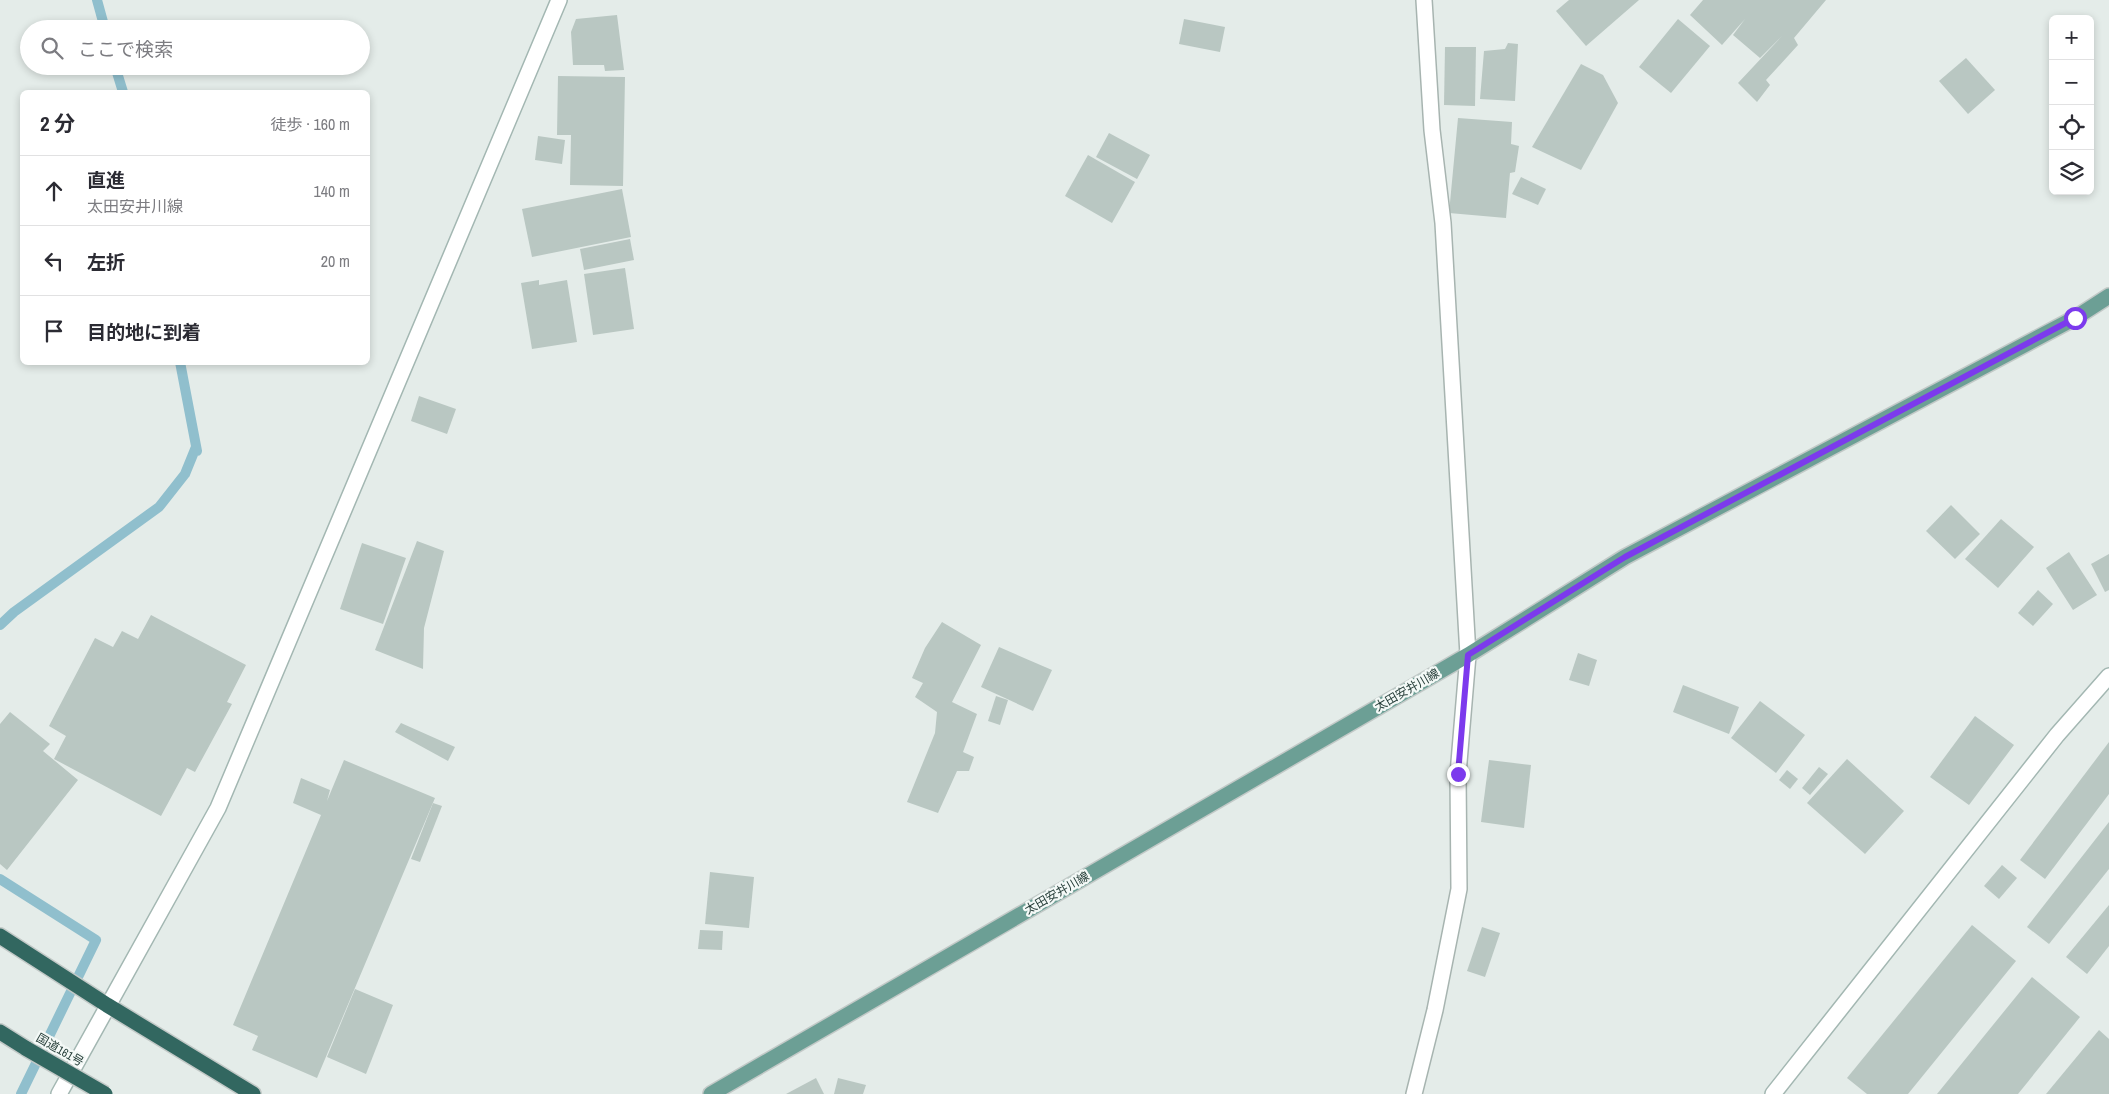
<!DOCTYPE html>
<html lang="ja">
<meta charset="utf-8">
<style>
body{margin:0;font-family:"Archivo Narrow","Noto Sans JP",sans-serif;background:#f2f2f3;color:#2b2b33}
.controls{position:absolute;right:15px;top:15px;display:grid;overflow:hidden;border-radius:8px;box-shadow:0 2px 8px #0003}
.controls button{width:45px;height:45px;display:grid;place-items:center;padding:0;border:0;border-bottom:1px solid #e1e1e2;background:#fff;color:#2b2b33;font:25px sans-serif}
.stop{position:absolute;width:15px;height:15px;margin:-11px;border:4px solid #7c3aed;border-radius:50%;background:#fff}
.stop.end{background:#7c3aed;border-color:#fff;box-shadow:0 1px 5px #0008}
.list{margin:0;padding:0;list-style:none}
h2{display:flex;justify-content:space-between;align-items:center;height:65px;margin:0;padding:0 20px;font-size:21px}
h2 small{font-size:16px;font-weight:400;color:#7c7c81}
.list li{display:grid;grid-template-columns:32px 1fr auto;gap:15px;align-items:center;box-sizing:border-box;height:70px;padding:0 20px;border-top:1px solid #e1e1e2}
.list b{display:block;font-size:19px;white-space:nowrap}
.list p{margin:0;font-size:16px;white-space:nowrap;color:#7c7c81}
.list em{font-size:16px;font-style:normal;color:#7c7c81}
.icon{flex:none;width:28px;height:28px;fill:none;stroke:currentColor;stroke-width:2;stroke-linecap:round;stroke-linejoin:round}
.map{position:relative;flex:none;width:2109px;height:1094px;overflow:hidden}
.search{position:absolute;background:#fff;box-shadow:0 2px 8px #0003;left:20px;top:20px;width:350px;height:55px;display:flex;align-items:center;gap:12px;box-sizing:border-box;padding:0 18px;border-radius:28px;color:#7c7c81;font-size:19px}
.panel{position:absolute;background:#fff;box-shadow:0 2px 8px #0003;left:20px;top:90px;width:350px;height:275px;border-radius:8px}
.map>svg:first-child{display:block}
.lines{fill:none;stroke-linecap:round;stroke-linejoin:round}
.stream{stroke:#90bfcd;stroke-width:10}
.building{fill:#b9c7c2}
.street-casing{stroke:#a7b4b0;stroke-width:18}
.secondary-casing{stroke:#a3b7b2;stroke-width:18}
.primary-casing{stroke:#c2c9c7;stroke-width:18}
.highway-casing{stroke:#c2c9c7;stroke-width:18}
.street{stroke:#fff;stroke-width:15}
.secondary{stroke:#fff;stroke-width:15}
.primary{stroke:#6c9f95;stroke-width:15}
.highway{stroke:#326760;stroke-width:15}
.highway-bridge-casing{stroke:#c2c9c7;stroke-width:18;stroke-linecap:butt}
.highway-bridge{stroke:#326760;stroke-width:15}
.route{stroke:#7c3aed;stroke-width:6}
.labels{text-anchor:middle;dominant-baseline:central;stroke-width:4.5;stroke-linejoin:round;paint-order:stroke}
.street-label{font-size:12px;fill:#253d38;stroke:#f4f9f7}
</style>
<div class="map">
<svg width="2109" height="1094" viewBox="0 0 2109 1094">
<rect width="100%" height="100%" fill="#e4ece9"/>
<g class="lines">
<!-- stream -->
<g class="stream">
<polyline points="97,0 105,29"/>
<polyline points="115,66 123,92"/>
<polyline points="0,625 14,612 159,507 185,474 196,447 197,451 180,362"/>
<polyline points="0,879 96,940 21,1094"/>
</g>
</g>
<!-- building -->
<g class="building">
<polygon points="1569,0 1639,0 1586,46 1556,11"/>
<polygon points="1703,0 1826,0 1794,38 1798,45 1766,80 1770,85 1757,102 1738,83 1782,36 1760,58 1733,35 1745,19 1722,45 1690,15"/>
<polygon points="617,15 624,70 605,71 604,65 573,65 571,32 576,19"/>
<polygon points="1184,19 1225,27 1220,52 1179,44"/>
<polygon points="1678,19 1710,46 1671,93 1639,67"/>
<polygon points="1508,43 1518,44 1515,101 1480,99 1484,51 1505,49"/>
<polygon points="1445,47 1476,47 1475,106 1444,105"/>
<polygon points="1966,58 1995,90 1968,114 1939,81"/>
<polygon points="1581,64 1603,75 1618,103 1581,170 1532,147"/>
<polygon points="558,76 625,77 623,186 570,185 571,135 557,135"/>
<polygon points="1458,118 1512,122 1511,144 1519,146 1515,172 1510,173 1506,218 1449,213"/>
<polygon points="1109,133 1150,155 1137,179 1096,157"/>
<polygon points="538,136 565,140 562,164 535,160"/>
<polygon points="1088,155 1135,182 1112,223 1065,196"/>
<polygon points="1521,177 1546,189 1538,205 1512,194"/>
<polygon points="622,189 631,237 532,257 522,209"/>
<polygon points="630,239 634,260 584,270 580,249"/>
<polygon points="625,268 634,329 593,335 584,274"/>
<polygon points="539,280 539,285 567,280 577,342 532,349 521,283"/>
<polygon points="419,396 456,409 447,434 411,421"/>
<polygon points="1951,505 1980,534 1955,559 1926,531"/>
<polygon points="2001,519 2034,547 1998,588 1965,559"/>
<polygon points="417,541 444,551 424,628 423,669 375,650"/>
<polygon points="362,543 406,558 383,624 340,609"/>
<polygon points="2069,552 2097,595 2073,610 2046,568"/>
<polygon points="2109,554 2109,590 2105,592 2091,564"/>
<polygon points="2038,590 2053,604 2033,626 2018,613"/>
<polygon points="151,615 246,665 227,702 232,704 195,772 187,768 161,816 54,759 66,736 49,726 95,638 113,647 122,631 138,639"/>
<polygon points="942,622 981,645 952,702 977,714 963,752 974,757 969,771 957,771 938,813 907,802 935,733 937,712 915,697 923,683 912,678 925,648"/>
<polygon points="999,647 1052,670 1033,711 981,687"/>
<polygon points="1578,653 1597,660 1589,686 1569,680"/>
<polygon points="1683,685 1739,707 1729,734 1673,712"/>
<polygon points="996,696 1008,700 1000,725 988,721"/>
<polygon points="1760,701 1805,735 1776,773 1731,738"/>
<polygon points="10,712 50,744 43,751 78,780 7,870 0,864 0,724"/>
<polygon points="1975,716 2014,745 1969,805 1930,777"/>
<polygon points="401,723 455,747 448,761 395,732"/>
<polygon points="2109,742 2109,794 2045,879 2020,860"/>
<polygon points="1847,759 1904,811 1865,854 1807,803"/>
<polygon points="344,760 435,798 317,1078 252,1050 258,1036 233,1025 321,815 293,803 301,778 330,790 327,801"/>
<polygon points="1489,760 1531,765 1524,828 1481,822"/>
<polygon points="1819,767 1828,774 1810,795 1802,788"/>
<polygon points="1787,770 1798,779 1790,789 1779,780"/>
<polygon points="433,803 442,806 420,862 411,859"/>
<polygon points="2109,822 2109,869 2049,944 2027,927"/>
<polygon points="2002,865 2017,878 1999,899 1984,886"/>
<polygon points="710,872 754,877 749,928 705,924"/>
<polygon points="2109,905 2109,946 2087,974 2066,957"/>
<polygon points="1972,925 2016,961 1908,1094 1867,1094 1847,1078"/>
<polygon points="1482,927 1500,933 1485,977 1467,971"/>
<polygon points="700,930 723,931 722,950 698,949"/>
<polygon points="2032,977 2080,1017 2018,1094 1937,1094"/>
<polygon points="355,989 393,1005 366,1074 327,1057"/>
<polygon points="2099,1030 2109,1039 2109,1094 2046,1094"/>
<polygon points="816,1078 824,1094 786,1094"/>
<polygon points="838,1078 866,1085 863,1094 834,1094"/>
</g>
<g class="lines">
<defs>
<polyline id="street" points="1414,1094 1435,1010 1459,889 1458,774 1468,655 1443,223 1432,130 1424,0"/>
<g id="secondary">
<polyline points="59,1094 218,808 559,0"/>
<polyline points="1773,1094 2057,735 2109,676"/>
</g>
<polyline id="primary" points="711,1094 1468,655 1625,557 2075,318 2109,296"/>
<g id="highway">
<polyline points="0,936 107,1005 253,1094"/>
<polyline points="0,1032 27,1049"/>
</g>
</defs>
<!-- street casing -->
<use href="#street" class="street-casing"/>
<!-- secondary casing -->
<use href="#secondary" class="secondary-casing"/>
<!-- primary casing -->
<use href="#primary" class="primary-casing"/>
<!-- highway casing -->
<use href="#highway" class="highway-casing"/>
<!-- street -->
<use href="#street" class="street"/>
<!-- secondary -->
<use href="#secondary" class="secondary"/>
<!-- primary -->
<use href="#primary" class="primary"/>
<!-- highway -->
<use href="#highway" class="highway"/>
<defs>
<polyline id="highway-bridge" points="27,1049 105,1094"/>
</defs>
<!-- highway-bridge casing -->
<use href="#highway-bridge" class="highway-bridge-casing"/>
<!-- highway-bridge -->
<use href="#highway-bridge" class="highway-bridge"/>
</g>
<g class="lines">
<!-- route -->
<polyline class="route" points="1458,774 1468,655 1625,557 2075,318"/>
</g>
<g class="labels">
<!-- street labels -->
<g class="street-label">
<text transform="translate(1407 690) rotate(-30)">太田安井川線</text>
<text transform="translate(1057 893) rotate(-30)">太田安井川線</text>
<text transform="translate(60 1050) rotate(30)">国道161号</text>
</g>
</g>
</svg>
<div class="controls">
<button>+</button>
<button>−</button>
<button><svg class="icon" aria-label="locate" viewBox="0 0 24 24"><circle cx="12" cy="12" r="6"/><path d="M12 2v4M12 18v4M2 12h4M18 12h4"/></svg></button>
<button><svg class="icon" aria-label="layers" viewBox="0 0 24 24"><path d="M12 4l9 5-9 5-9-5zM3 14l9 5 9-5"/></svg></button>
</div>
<div class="stop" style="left:2075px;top:318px"></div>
<div class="stop end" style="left:1458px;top:774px"></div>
<div class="search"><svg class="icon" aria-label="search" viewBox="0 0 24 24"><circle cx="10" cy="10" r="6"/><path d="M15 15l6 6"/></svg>ここで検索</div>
<section class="panel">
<h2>2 分<small>徒歩 · 160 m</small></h2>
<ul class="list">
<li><svg class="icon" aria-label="ahead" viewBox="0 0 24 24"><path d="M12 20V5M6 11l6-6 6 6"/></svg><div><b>直進</b><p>太田安井川線</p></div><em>140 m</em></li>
<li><svg class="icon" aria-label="left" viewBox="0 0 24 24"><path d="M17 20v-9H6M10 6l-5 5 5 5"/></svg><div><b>左折</b></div><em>20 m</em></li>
<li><svg class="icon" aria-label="arrive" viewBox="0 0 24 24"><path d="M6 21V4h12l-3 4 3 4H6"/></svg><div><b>目的地に到着</b></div></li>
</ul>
</section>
</div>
